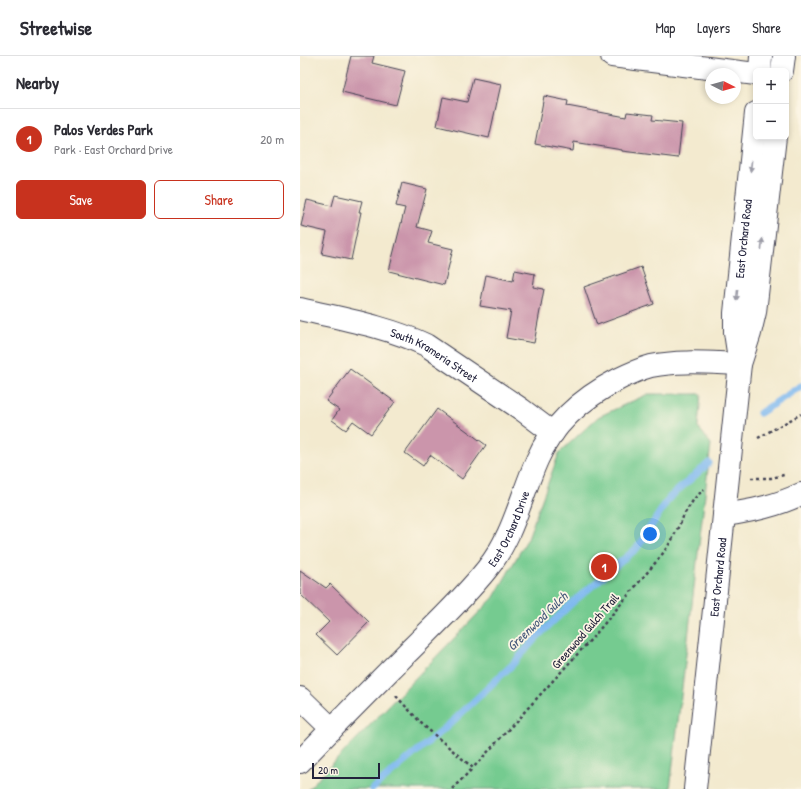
<!DOCTYPE html>
<meta charset="utf-8">
<style>
body{margin:0;font-family:"Patrick Hand",sans-serif;background:#f7f7f7;color:#2b2b33}
.controls{position:absolute;right:12px;top:12px;display:grid;overflow:hidden;border-radius:6px;box-shadow:0 2px 6px #0003}
.controls button{width:36px;height:36px;display:grid;place-items:center;padding:0;border:0;border-bottom:1px solid #e1e1e2;background:#fff;color:#2b2b33;font:20px sans-serif}
.compass{position:absolute;left:405px;top:12px;width:36px;height:36px;border-radius:50%;background:#fff;box-shadow:0 2px 6px #0003;rotate:96deg}
.scale{position:absolute;left:12px;bottom:10px;width:68px;box-sizing:border-box;padding-left:4px;border:2px solid #22223b;border-top:0;font-size:11px;line-height:14px;white-space:nowrap;color:#22223b;-webkit-text-stroke:3px #fcf5e5;paint-order:stroke}
.you{position:absolute;left:350px;top:478px;width:14px;height:14px;margin:-10px;border:3px solid #fff;border-radius:50%;background:#1a73e8;box-shadow:0 0 0 6px #1a73e833}
.badge{display:grid;place-items:center;width:26px;height:26px;border-radius:50%;background:#c8321e;color:#fff;font-size:13px;font-weight:700}
.pin{position:absolute;translate:-50% -50%;border:2px solid #fff;box-shadow:0 1px 4px #0006}
.list{margin:0;padding:0;list-style:none}
h2{display:flex;justify-content:space-between;align-items:center;height:52px;margin:0;padding:0 16px;font-size:17px}
h2 small{font-size:13px;font-weight:400;color:#7c7c81}
.list li{display:grid;grid-template-columns:26px 1fr auto;gap:12px;align-items:center;box-sizing:border-box;height:60px;padding:0 16px;border-top:1px solid #e1e1e2}
.list b{display:block;font-size:15px;white-space:nowrap}
.list p{margin:0;font-size:13px;white-space:nowrap;color:#7c7c81}
.list em{font-size:13px;font-style:normal;color:#7c7c81}
.actions{display:flex;gap:8px;padding:12px 16px}
.actions a{flex:1;padding:9px 0;border:1px solid #c8321e;border-radius:6px;text-align:center;font-size:14px;color:#c8321e}
.actions .main{background:#c8321e;color:#fff}
.map{position:relative;flex:none;width:501px;height:733px;overflow:hidden}
header{display:flex;align-items:center;gap:24px;box-sizing:border-box;height:56px;padding:0 20px;background:#fff;border-bottom:1px solid #e1e1e2}
header strong{font-size:19px}
nav{display:flex;gap:22px;margin-inline-start:auto;font-size:14px}
main{display:flex}
aside{flex:1;background:#fff}
.map>svg:first-child{display:block}
.green{fill:#74cb90;stroke:#4b7666}
.lines{fill:none;stroke-linecap:round;stroke-linejoin:round}
.stream{stroke:#7fb9f0;stroke-width:7}
.building{fill:#cb95ab}
.minor-casing{stroke:#414051;stroke-width:24}
.secondary-casing{stroke:#414051;stroke-width:24}
.path{stroke:#414051;stroke-width:2.5;stroke-dasharray:3 3;stroke-linecap:butt}
.minor{stroke:#fff;stroke-width:22}
.secondary{stroke:#fff;stroke-width:22}
.oneway{fill:#9c9ca7}
.labels{text-anchor:middle;dominant-baseline:central;stroke-width:3.5;stroke-linejoin:round;paint-order:stroke}
.street-label{font-size:12px;fill:#22223b;stroke:#fcf5e5}
.water-label{font-size:13px;font-style:italic;fill:#43577a;stroke:#fcf5e5}
</style>
<header>
<strong>Streetwise</strong>
<nav><a>Map</a><a>Layers</a><a>Share</a></nav>
</header>
<main>
<aside>
<h2>Nearby<small></small></h2>
<ul class="list">
<li><span class="badge">1</span><div><b>Palos Verdes Park</b><p>Park · East Orchard Drive</p></div><em>20 m</em></li>
</ul>
<div class="actions"><a class="main">Save</a><a>Share</a></div>
</aside>
<div class="map">
<svg width="501" height="733" viewBox="0 0 501 733">
<rect width="100%" height="100%" fill="#fcf5e5"/>
<filter id="ink" filterUnits="userSpaceOnUse"><feTurbulence type="fractalNoise" baseFrequency=".025" numOctaves="2"/><feDisplacementMap in="SourceGraphic" scale="8" xChannelSelector="R" yChannelSelector="G"/><feConvolveMatrix kernelMatrix="1 2 1 2 8 2 1 2 1" color-interpolation-filters="sRGB"/></filter>
<filter id="wash" filterUnits="userSpaceOnUse"><feTurbulence type="fractalNoise" baseFrequency=".012" numOctaves="4" result="noise"/><feDisplacementMap in="SourceGraphic" scale="16" xChannelSelector="R" yChannelSelector="G"/><feGaussianBlur stdDeviation="0.9" result="paint"/><feColorMatrix in="noise" values="0 0 0 0 0 0 0 0 0 0 0 0 0 0 0 0 0 1.4 0 .05"/><feComposite in="paint" operator="in"/></filter>
<g filter="url(#wash)">
<rect width="100%" height="100%" fill="#f3eacf"/>
<!-- green -->
<polygon class="green" points="348,338 401,338 398,371 411,388 370,733 8,733 194,541 228,482 259,397 298,361"/>
<g class="lines">
<!-- stream -->
<g class="stream">
<polyline points="460,357 501,330"/>
<polyline points="72,733 152,666 212,609 236,582 273,546 337,492 369,442 409,407"/>
</g>
</g>
<g id="blocks">
<!-- building -->
<g class="building">
<polygon points="51,0 74,0 72,7 105,15 96,49 42,36"/>
<polygon points="173,22 201,28 189,82 137,70 143,41 167,46"/>
<polygon points="244,40 268,45 267,50 326,61 327,56 353,59 352,64 382,67 378,102 322,95 322,94 274,86 273,95 235,88"/>
<polygon points="102,127 127,133 117,171 132,175 128,187 153,193 144,229 89,215 105,152 96,150"/>
<polygon points="35,139 62,145 59,156 61,156 51,204 22,198 27,176 1,170 7,144 32,150"/>
<polygon points="341,211 354,248 297,269 284,231"/>
<polygon points="215,214 235,218 233,231 244,233 234,287 206,282 211,255 180,250 186,219 213,225"/>
<polygon points="50,313 95,346 71,378 53,365 46,374 32,364 39,354 26,345"/>
<polygon points="137,353 186,389 162,423 130,399 123,410 105,397"/>
<polygon points="0,514 26,532 30,528 69,566 37,599 16,579 29,566 0,538"/>
</g>
</g>
</g>
<g filter="url(#ink)">
<use href="#blocks" fill-opacity="0" stroke="#414051" stroke-width="1"/>
<g class="lines">
<defs>
<g id="minor">
<polyline points="312,0 456,18"/>
<path id="s1" d="M 0,253 C 42,263 86,270 126,289 L 221,353 L 253,377"/>
<path d="M 424,459 C 451,455 476,450 501,438"/>
<polyline points="0,642 32,673"/>
<path id="s2" d="M 0,706 C 35,669 71,633 107,597 C 134,570 163,543 187,513 C 213,481 221,440 237,404 C 253,367 284,341 319,323 C 329,318 340,313 351,310 C 380,304 410,307 440,308"/>
</g>
<g id="secondary">
<polyline points="460,15 461,0"/>
<polyline points="482,15 484,0"/>
<path id="s3" d="M 439,303 L 435,276 L 435,257 L 456,57"/>
<path id="s4" d="M 395,733 L 440,308 L 450,277 L 455,256 L 475,81"/>
</g>
</defs>
<!-- minor casing -->
<use href="#minor" class="minor-casing"/>
<!-- secondary casing -->
<use href="#secondary" class="secondary-casing"/>
<!-- path -->
<g class="path">
<polyline points="458,382 501,358"/>
<polyline points="451,422 471,422 484,419"/>
<polyline points="96,640 123,669 173,712 294,580 361,500 372,484 385,457 394,443 404,433"/>
<polyline points="152,733 173,712"/>
</g>
<!-- minor -->
<use href="#minor" class="minor"/>
<!-- secondary -->
<use href="#secondary" class="secondary"/>
</g>
<!-- one-way arrows -->
<defs><path id="oneway-solid" d="M-6-.8H1V-3.2L6.5 0L1 3.2V.8H-6Z"/></defs>
<g class="oneway">
<use href="#oneway-solid" transform="translate(451 110) rotate(96)"/>
<use href="#oneway-solid" transform="translate(462 188) rotate(-84)"/>
<use href="#oneway-solid" transform="translate(437 239) rotate(96)"/>
</g>
</g>
<g class="labels">
<!-- street labels -->
<g class="street-label">
<text stroke="none"><textPath href="#s3" startOffset="121">East Orchard Road</textPath></text>
<text stroke="none"><textPath href="#s1" startOffset="143">South Krameria Street</textPath></text>
<text stroke="none"><textPath href="#s2" startOffset="315">East Orchard Drive</textPath></text>
<text stroke="none"><textPath href="#s4" startOffset="213">East Orchard Road</textPath></text>
<text transform="translate(285 575) rotate(-49)">Greenwood Gulch Trail</text>
</g>
<!-- water labels -->
<g class="water-label">
<text transform="translate(237 565) rotate(-44)">Greenwood Gulch</text>
</g>
</g>
</svg>
<div class="controls">
<button>+</button>
<button>−</button>
</div>
<svg class="compass" viewBox="-18 -18 36 36"><path d="M0-13l5 13h-10z" fill="#e53935"/><path d="M0 13l5-13h-10z" fill="#7c7c81"/></svg>
<div class="scale">20 m</div>
<div class="you"></div>
<div class="pin badge" style="left:304px;top:511px">1</div>
</div>
</main>
